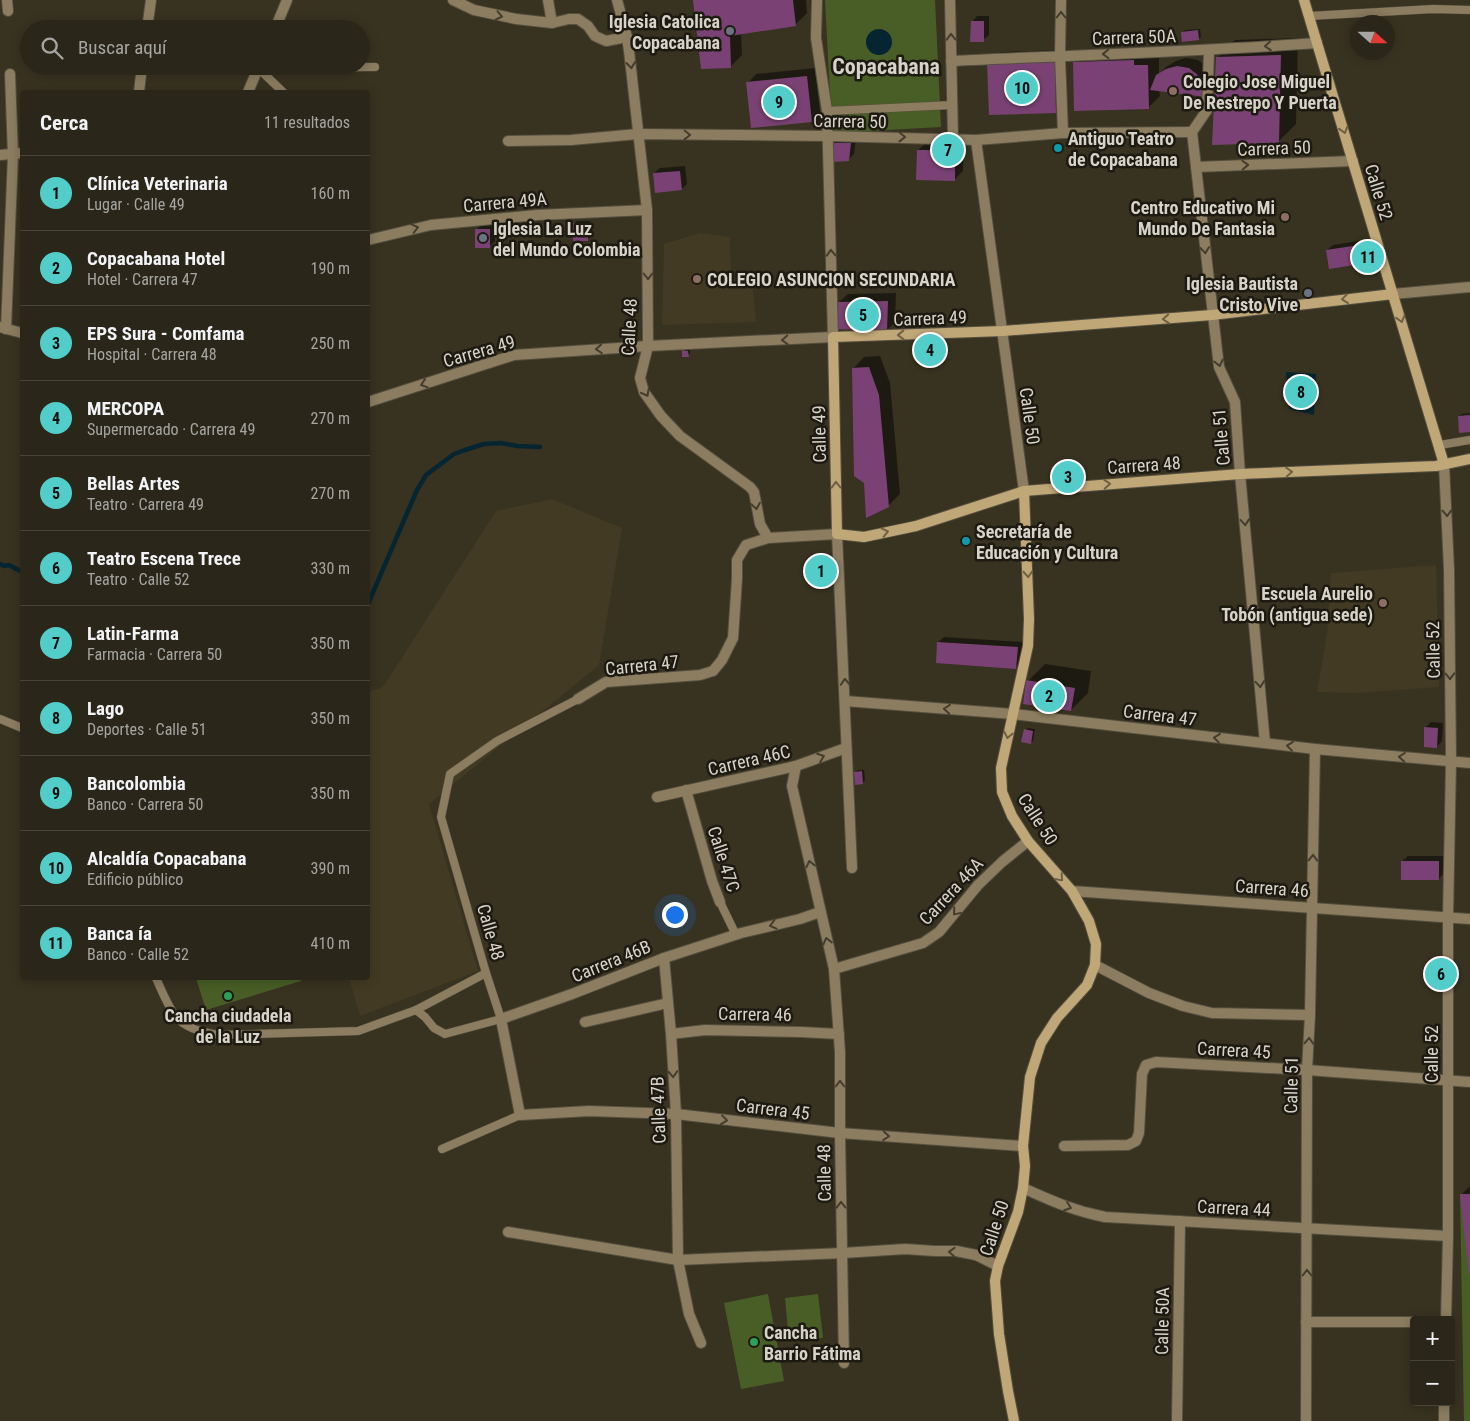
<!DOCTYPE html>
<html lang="es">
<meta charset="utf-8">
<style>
body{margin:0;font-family:"Roboto Condensed",sans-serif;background:#363226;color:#f1f3f6}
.controls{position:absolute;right:15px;bottom:15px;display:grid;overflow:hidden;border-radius:5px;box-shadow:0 2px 12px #0003}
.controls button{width:45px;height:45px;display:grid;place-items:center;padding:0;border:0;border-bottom:1px solid #464338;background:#2a2619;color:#f1f3f6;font:25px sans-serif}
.compass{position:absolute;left:1350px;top:15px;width:45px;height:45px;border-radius:50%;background:#2a2619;box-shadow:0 2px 12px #0003;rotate:111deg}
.you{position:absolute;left:674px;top:914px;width:18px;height:18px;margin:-12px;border:4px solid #fff;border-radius:50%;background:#1a73e8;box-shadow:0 0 0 8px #1a73e833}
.badge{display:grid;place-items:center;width:32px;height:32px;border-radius:50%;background:#53cdc9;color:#111;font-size:16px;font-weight:700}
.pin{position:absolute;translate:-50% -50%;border:2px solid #fff;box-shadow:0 1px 5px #0006}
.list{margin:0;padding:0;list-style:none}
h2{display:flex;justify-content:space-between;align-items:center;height:65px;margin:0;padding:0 20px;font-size:21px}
h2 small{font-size:16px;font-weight:400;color:#a5a5a2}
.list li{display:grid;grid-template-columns:32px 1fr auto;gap:15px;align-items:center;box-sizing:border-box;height:75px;padding:0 20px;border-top:1px solid #464338}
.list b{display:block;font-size:19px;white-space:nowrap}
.list p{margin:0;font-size:16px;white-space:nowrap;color:#a5a5a2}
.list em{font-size:16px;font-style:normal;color:#a5a5a2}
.icon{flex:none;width:28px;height:28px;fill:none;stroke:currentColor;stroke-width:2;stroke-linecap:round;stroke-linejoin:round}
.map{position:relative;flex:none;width:1470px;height:1421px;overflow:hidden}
.search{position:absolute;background:#2a2619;box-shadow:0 2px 12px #0003;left:20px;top:20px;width:350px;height:55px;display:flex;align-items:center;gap:12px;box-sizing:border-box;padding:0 18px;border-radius:28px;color:#a5a5a2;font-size:19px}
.panel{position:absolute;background:#2a2619;box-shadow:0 2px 12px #0003;left:20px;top:90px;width:350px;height:890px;border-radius:5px}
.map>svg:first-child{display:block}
.built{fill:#433a23}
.green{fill:#485e26}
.water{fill:#052630}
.shadow{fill:#0007}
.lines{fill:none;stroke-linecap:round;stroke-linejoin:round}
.stream{stroke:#052630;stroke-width:4.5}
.building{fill:#7a4274}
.lane-casing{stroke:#554f3f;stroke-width:9}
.street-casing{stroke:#554f3f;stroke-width:12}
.secondary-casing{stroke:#554f3f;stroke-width:12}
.lane{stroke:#8c7d60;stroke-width:8}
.street{stroke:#8c7d60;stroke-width:10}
.secondary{stroke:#c0a777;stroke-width:10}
.oneway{stroke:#443d2d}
.oneway2{stroke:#6e6044}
.worship-dot{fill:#6b7280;stroke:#1d1a12;stroke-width:2}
.education-dot{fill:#8d6e63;stroke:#1d1a12;stroke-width:2}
.culture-dot{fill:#0f9aa8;stroke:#1d1a12;stroke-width:2}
.leisure-dot{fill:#2e9e5b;stroke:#1d1a12;stroke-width:2}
.labels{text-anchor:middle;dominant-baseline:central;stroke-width:5;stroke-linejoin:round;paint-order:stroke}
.poi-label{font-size:18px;font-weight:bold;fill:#d7d3c9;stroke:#1d1a12;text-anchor:start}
.street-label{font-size:18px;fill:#d7d3c9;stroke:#1d1a12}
.district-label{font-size:22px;font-weight:bold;fill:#d7d3c9;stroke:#1d1a12}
</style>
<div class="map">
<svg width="1470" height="1421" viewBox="0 0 1470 1421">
<rect width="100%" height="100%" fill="#383221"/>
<!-- built -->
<g class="built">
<polygon points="700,233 730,237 731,279 752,278 756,322 662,325 664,244"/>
<polygon points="552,499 622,528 599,665 429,804 478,971 360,1016 349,978 368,978 368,692 383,687 496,511"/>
<polygon points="1436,565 1439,687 1356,693 1317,692 1327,634 1331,573"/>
</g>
<!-- green -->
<g class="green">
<polygon points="825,0 935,0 941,127 832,133"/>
<polygon points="196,978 300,978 301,981 206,1010"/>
<polygon points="1460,1194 1470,1194 1470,1421 1464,1421"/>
<polygon points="768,1294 784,1381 741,1389 724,1303"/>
<polygon points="818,1294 823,1338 789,1341 785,1298"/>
</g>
<!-- water -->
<g class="water">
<circle cx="879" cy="42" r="13"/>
<polygon points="1286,372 1316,374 1314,415 1289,409"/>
</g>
<!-- shadow -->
<g class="shadow">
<polygon points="694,0 806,0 807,13 796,24 741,33 742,55 731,66"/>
<polygon points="977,16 989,16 989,35 983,40 972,22"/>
<polygon points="1200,29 1201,37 1198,39 1182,33 1185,30"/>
<polygon points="1298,38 1296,124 1278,142 1217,58 1235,40"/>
<polygon points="1066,50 1067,101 1055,112 989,63 1000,52"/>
<polygon points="1085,51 1159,54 1159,74 1166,67 1176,61 1186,58 1198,60 1207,67 1214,76 1214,87 1205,95 1159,90 1160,96 1148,108 1074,62"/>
<polygon points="815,68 820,112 811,121 748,83 756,74"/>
<polygon points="839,138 856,138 854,154 849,159 834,143"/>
<polygon points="927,142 963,142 963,171 955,179 918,150"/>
<polygon points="685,166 687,184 682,189 654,173 660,168"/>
<polygon points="577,221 590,221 590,237 588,239 574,224"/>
<polygon points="482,224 495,224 495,241 490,246 476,230"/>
<polygon points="1371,239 1373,256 1368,262 1327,250 1333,245"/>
<polygon points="896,293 895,322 887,330 839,302 848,294"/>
<polygon points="685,349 690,349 690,353 688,356 683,351"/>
<polygon points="880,356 890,383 900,494 888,506 853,369 864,357"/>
<polygon points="1470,413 1470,431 1459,416 1462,414"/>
<polygon points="828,560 831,574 828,576 814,564 817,562"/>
<polygon points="944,637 1023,642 1021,662 1016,667 938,642"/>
<polygon points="1045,664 1091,671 1088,693 1071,710 1028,681"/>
<polygon points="1431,722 1443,723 1442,741 1437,747 1426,727"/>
<polygon points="1028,728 1035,729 1033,741 1030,743 1025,730"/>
<polygon points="858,770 864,770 865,780 863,783 855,773"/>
<polygon points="1408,856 1444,856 1444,873 1439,879 1402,861"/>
<polygon points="1470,1186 1470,1275 1461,1195"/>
</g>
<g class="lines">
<!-- stream -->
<g class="stream">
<polyline points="0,564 4,566 9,565 22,572"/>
<polyline points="368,604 417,490 426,475 454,454 465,450 484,444 501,443 517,446 540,447"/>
</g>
</g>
<!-- building -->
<g class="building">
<polygon points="693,0 793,0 796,26 730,36 731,68 701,69"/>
<polygon points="971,21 984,21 984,42 970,42"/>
<polygon points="1198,30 1199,40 1182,42 1181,32"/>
<polygon points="1281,55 1279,143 1212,145 1216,57"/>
<polygon points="1134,60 1134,65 1148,65 1149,109 1074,111 1073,62"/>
<polygon points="1055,61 1056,113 989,115 987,63"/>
<polygon points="1177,66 1189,68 1199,76 1206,85 1206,97 1150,90 1156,75 1166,69"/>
<polygon points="807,76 812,122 751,128 746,82"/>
<polygon points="833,143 851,143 849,161 832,162"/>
<polygon points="917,150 955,150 955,181 916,180"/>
<polygon points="680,171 682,190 655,193 653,173"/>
<rect x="573" y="223" width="15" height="18"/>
<rect x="475" y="229" width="15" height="19"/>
<polygon points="1366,244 1368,263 1329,269 1326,250"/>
<polygon points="888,301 887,331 837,329 838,302"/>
<polygon points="682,350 688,351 689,357 682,357"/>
<polygon points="869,367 879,395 889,507 866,518 864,483 854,476 852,368"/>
<polygon points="1470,415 1470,432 1459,433 1458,416"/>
<polygon points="826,562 829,577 816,580 813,564"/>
<polygon points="937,642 1018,647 1016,669 936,663"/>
<polygon points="1026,680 1075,688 1071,711 1023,704"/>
<polygon points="1424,727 1438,728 1437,748 1424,747"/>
<polygon points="1024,729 1033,731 1031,744 1021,742"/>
<polygon points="862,771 863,784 855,785 854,772"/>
<rect x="1401" y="861" width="38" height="19"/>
<polygon points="1460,1194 1470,1194 1470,1275 1469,1275"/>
</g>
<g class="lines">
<defs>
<g id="lane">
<polyline points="1309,16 1433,9 1470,10"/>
<polyline points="283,92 258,68 375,67"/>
<polyline points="827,111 952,105"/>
<polyline points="1440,445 1470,440"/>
<polyline points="0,719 22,728"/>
<polyline points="720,902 736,935"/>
<path d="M 156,978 C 161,989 170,1012 179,1020 C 190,1030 206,1033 220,1035 L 358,1031 L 416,1010 L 486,973 L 441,817 L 450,774 L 497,741 L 578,699"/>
<polyline points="416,1010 425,1017 434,1028 445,1034 501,1019 486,973"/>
<polyline points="442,1149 520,1115"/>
</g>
<g id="street">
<polyline points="7,0 8,11"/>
<polyline points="453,0 474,10 516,19 552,23 569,19 578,19 588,26 595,36 606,41 627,37"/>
<polyline points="548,0 552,23"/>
<polyline points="617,0 627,37 629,51 647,210 648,346 640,378 644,392 661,416 680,436 750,487 754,492 760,524 768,538"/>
<polyline points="950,0 953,138"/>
<polyline points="1061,0 1060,56 1063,133"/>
<polyline points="147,29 151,0"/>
<polyline points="275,29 287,0"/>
<path d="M 951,61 C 1073,55 1195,52 1317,43"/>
<polyline points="139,92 142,66"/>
<polyline points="248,92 259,66"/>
<polyline points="1192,132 1219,367 1235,402 1240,474 1265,743"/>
<polyline points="1192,132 1207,110 1209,51"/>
<polyline points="976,140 1024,491"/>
<polyline points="508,141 571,140 638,134 828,136 976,140 1063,133 1192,132"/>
<polyline points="0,155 22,153"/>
<polyline points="1196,167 1353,161"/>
<polyline points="368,240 431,225 537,215 647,210"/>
<polyline points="1393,294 1470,287"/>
<polyline points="0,327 22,333"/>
<polyline points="6,329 13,155 10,74"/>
<polyline points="368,402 514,355 648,346 833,337 827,111 816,38 817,0"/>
<polyline points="1444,464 1449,569 1451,761 1448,917 1448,1236 1446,1320"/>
<polyline points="578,699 606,682 700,675 713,671 722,660 733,638 737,579 737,560 746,545 768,538 837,534 852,868"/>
<polyline points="845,701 1013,714 1315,749 1470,763"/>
<polyline points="796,766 792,786 834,969 840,1052 840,1133 844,1363"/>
<polyline points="686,790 712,881 720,902"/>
<polyline points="657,797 796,766 846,748"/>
<polyline points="1072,891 1470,919"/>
<polyline points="820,912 800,919 741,933 664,958 572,994 501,1019 520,1115 589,1111 676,1114 840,1133 1023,1146"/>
<polyline points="664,958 671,1034 676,1114 678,1260 689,1314 701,1343"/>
<polyline points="1095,965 1149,993 1183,1006 1212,1013 1310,1015"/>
<polyline points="834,969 923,943 939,932 978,885 1002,862 1028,841"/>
<polyline points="585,1022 668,1003"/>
<polyline points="671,1034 705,1030 801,1032 839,1034"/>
<polyline points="1064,1146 1128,1145 1136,1141 1139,1133 1142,1074 1146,1065 1156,1062 1307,1070 1470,1082"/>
<path d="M 1023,1188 C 1052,1201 1074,1211 1105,1217 L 1448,1236"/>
<polyline points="508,1232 678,1260 843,1253 905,1249 935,1251 956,1251 976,1255 998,1266"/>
<polyline points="1306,1322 1414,1322"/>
<polyline points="1177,1421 1180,1221"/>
<polyline points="1306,1421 1307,1070 1310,1015 1315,749"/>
<polyline points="1444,1421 1444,1402"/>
</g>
<g id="secondary">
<polyline points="1304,0 1444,464"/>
<polyline points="1393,294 1212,315 1003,331 833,337 837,534 864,537 916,526 1024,491 1240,474 1436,466 1470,459"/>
<polyline points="1014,1421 1008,1391 999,1334 995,1281 998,1266 1018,1212 1023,1188 1025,1166 1023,1146 1030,1077 1041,1043 1057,1018 1087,985 1095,965 1096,944 1089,921 1072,891 1028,841 1012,816 1002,792 1001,768 1028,646 1029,619 1024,491"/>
</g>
</defs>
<!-- lane casing -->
<use href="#lane" class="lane-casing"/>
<!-- street casing -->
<use href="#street" class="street-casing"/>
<!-- secondary casing -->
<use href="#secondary" class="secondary-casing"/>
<!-- lane -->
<use href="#lane" class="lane"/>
<!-- street -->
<use href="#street" class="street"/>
<!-- secondary -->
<use href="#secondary" class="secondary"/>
</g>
<!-- one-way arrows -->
<defs><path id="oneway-chevron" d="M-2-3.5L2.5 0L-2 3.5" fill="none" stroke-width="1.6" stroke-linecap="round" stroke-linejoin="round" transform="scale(1.25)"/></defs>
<g class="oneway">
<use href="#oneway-chevron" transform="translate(1061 15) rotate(-90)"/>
<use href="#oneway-chevron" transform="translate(499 16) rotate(12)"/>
<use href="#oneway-chevron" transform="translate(951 37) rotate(-91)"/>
<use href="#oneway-chevron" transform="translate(1268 46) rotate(176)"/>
<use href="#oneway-chevron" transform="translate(1106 54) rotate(178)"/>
<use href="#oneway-chevron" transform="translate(631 65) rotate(84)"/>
<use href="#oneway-chevron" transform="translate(687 135) rotate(1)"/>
<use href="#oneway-chevron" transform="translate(902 137) rotate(1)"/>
<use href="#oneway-chevron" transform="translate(1245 165) rotate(-2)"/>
<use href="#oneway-chevron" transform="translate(415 228) rotate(-14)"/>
<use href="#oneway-chevron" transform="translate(1205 250) rotate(84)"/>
<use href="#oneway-chevron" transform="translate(831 253) rotate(-92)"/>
<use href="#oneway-chevron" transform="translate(648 276) rotate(90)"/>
<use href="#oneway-chevron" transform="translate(785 340) rotate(177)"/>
<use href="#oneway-chevron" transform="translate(599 349) rotate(176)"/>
<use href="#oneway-chevron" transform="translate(1219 363) rotate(77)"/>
<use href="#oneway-chevron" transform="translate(424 384) rotate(162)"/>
<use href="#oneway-chevron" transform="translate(646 393) rotate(62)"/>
<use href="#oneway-chevron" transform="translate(756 506) rotate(81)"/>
<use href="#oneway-chevron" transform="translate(1447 513) rotate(88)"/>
<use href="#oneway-chevron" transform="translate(1245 522) rotate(85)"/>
<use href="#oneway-chevron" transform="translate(1450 676) rotate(89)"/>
<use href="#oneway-chevron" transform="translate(845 682) rotate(-93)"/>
<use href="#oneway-chevron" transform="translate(1260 684) rotate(85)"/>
<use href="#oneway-chevron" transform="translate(947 709) rotate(-175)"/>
<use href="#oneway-chevron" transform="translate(1217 738) rotate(-173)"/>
<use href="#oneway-chevron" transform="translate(1290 746) rotate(-173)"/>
<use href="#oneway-chevron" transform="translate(821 757) rotate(-20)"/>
<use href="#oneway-chevron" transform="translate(1402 757) rotate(-175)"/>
<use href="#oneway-chevron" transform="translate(1313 858) rotate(-89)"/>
<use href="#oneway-chevron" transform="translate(810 864) rotate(-102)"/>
<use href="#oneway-chevron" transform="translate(956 912) rotate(130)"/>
<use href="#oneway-chevron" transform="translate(773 925) rotate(166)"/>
<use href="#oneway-chevron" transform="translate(827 941) rotate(-104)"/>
<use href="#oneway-chevron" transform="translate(1309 1041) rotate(-87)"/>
<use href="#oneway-chevron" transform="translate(673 1074) rotate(87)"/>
<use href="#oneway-chevron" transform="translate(840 1084) rotate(-90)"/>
<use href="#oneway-chevron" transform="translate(724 1120) rotate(7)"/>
<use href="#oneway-chevron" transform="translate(886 1136) rotate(4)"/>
<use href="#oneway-chevron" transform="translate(841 1205) rotate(-91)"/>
<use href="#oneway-chevron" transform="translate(1068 1207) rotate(20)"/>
<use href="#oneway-chevron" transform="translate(952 1252) rotate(-177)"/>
<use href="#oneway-chevron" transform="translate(1307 1273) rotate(-90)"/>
</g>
<g class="oneway2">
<use href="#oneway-chevron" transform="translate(1344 130) rotate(73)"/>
<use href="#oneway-chevron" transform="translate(1345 299) rotate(173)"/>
<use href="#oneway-chevron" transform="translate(1166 319) rotate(176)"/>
<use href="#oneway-chevron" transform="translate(1401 319) rotate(73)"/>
<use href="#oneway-chevron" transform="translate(901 335) rotate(178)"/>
<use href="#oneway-chevron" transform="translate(1289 472) rotate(-3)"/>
<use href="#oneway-chevron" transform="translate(1107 484) rotate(-4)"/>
<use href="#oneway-chevron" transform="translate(836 485) rotate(-91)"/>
<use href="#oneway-chevron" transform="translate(885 532) rotate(-13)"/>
<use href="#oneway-chevron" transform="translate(1028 574) rotate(87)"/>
<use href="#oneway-chevron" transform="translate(1008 735) rotate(102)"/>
<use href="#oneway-chevron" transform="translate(1060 878) rotate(49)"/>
</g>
<!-- markers -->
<g class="worship-dot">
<circle cx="730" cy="31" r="5"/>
<circle cx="483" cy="238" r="5"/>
<circle cx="1308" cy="293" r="5"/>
</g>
<g class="education-dot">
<circle cx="1173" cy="91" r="5"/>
<circle cx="1285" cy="217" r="5"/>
<circle cx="697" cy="279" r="5"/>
<circle cx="1383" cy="603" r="5"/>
</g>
<g class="culture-dot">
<circle cx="1058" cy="148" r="5"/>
<circle cx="966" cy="541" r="5"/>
</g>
<g class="leisure-dot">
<circle cx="228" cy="996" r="5"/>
<circle cx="754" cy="1342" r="5"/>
</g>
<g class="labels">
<!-- poi labels -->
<g class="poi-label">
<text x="720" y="21" text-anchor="end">Iglesia Catolica<tspan x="720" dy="21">Copacabana</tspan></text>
<text x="1183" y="81">Colegio Jose Miguel<tspan x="1183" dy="21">De Restrepo Y Puerta</tspan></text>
<text x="1068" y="138">Antiguo Teatro<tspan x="1068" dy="21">de Copacabana</tspan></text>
<text x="1275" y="207" text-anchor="end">Centro Educativo Mi<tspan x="1275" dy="21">Mundo De Fantasia</tspan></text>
<text x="493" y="228">Iglesia La Luz<tspan x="493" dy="21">del Mundo Colombia</tspan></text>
<text x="707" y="279">COLEGIO ASUNCION SECUNDARIA</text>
<text x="1298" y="283" text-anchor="end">Iglesia Bautista<tspan x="1298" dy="21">Cristo Vive</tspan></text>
<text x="976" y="531">Secretaría de<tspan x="976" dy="21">Educación y Cultura</tspan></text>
<text x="1373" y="593" text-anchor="end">Escuela Aurelio<tspan x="1373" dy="21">Tobón (antigua sede)</tspan></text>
<text x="228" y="1015" text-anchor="middle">Cancha ciudadela<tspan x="228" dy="21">de la Luz</tspan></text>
<text x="764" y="1332">Cancha<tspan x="764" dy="21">Barrio Fátima</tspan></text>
</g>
<!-- street labels -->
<g class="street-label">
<text transform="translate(1134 37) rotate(-2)">Carrera 50A</text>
<text transform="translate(850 121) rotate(1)">Carrera 50</text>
<text transform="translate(1274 148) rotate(-2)">Carrera 50</text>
<text transform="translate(1379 192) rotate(73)">Calle 52</text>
<text transform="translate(505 202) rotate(-5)">Carrera 49A</text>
<text transform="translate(930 318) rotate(-2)">Carrera 49</text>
<text transform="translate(629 327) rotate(-87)">Calle 48</text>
<text transform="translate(479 351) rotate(-16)">Carrera 49</text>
<text transform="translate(1030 416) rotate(82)">Calle 50</text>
<text transform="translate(819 434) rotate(-91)">Calle 49</text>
<text transform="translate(1221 437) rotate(-95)">Calle 51</text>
<text transform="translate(1144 465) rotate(-4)">Carrera 48</text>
<text transform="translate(1433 650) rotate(-91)">Calle 52</text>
<text transform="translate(642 665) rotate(-6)">Carrera 47</text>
<text transform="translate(1160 715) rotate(7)">Carrera 47</text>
<text transform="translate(749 760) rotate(-13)">Carrera 46C</text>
<text transform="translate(1038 819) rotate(57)">Calle 50</text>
<text transform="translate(724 859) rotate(72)">Calle 47C</text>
<text transform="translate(1272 888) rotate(4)">Carrera 46</text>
<text transform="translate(951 891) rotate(-47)">Carrera 46A</text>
<text transform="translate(491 932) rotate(74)">Calle 48</text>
<text transform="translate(611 961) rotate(-22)">Carrera 46B</text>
<text transform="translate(755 1014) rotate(1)">Carrera 46</text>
<text transform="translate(1234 1050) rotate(3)">Carrera 45</text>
<text transform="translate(1431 1054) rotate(-90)">Calle 52</text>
<text transform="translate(1291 1085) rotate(-89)">Calle 51</text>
<text transform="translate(773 1109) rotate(7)">Carrera 45</text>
<text transform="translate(658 1110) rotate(-92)">Calle 47B</text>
<text transform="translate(824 1173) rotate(-91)">Calle 48</text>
<text transform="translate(1234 1208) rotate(3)">Carrera 44</text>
<text transform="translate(994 1228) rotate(-72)">Calle 50</text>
<text transform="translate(1162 1321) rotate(-89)">Calle 50A</text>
</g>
<!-- district labels -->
<g class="district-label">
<text x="886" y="66">Copacabana</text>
</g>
</g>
</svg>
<div class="controls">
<button>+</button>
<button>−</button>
</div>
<svg class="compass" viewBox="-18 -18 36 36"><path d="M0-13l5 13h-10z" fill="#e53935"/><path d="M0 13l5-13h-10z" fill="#a5a5a2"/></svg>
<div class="you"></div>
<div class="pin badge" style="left:821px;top:571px">1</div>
<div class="pin badge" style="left:1049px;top:696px">2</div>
<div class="pin badge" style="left:1068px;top:477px">3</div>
<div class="pin badge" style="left:930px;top:350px">4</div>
<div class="pin badge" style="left:863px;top:315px">5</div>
<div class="pin badge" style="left:1441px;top:974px">6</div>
<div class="pin badge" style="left:948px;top:150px">7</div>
<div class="pin badge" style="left:1301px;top:392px">8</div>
<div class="pin badge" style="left:779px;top:102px">9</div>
<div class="pin badge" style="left:1022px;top:88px">10</div>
<div class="pin badge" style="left:1368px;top:257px">11</div>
<div class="search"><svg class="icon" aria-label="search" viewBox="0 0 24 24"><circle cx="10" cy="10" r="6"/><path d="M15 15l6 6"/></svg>Buscar aquí</div>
<section class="panel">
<h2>Cerca<small>11 resultados</small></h2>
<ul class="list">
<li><span class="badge">1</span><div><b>Clínica Veterinaria</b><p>Lugar · Calle 49</p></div><em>160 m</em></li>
<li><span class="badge">2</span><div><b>Copacabana Hotel</b><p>Hotel · Carrera 47</p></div><em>190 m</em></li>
<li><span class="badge">3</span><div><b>EPS Sura - Comfama</b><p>Hospital · Carrera 48</p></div><em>250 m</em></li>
<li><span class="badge">4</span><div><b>MERCOPA</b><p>Supermercado · Carrera 49</p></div><em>270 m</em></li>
<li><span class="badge">5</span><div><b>Bellas Artes</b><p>Teatro · Carrera 49</p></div><em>270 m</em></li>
<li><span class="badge">6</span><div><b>Teatro Escena Trece</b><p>Teatro · Calle 52</p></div><em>330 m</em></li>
<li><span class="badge">7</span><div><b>Latin-Farma</b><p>Farmacia · Carrera 50</p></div><em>350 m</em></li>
<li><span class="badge">8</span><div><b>Lago</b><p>Deportes · Calle 51</p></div><em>350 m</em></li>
<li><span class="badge">9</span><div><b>Bancolombia</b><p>Banco · Carrera 50</p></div><em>350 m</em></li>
<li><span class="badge">10</span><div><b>Alcaldía Copacabana</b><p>Edificio público</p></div><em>390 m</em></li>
<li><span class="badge">11</span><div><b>Banca ía</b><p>Banco · Calle 52</p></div><em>410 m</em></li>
</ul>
</section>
</div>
